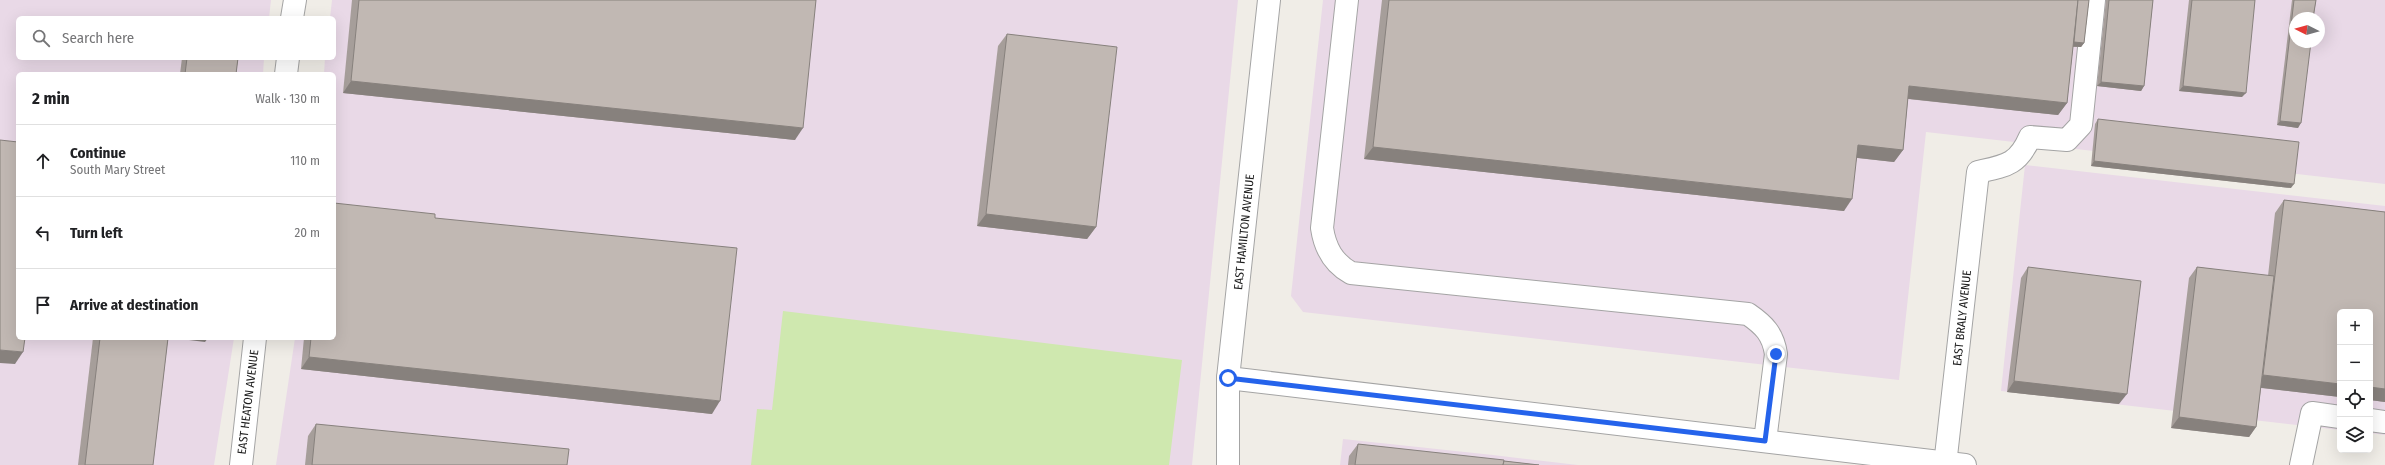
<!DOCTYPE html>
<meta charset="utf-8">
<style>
body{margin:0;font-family:"Fira Sans Condensed",sans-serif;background:#f6f6f6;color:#202124}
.controls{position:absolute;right:12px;bottom:12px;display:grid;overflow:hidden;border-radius:6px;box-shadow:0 4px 16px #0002}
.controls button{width:36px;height:36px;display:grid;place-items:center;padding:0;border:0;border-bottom:1px solid #e0e0e0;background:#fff;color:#202124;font:20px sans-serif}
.compass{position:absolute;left:2289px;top:12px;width:36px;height:36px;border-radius:50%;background:#fff;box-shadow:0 4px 16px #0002;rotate:276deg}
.stop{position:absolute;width:12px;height:12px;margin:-9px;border:3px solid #2563eb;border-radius:50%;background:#fff}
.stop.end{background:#2563eb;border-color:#fff;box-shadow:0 1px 4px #0008}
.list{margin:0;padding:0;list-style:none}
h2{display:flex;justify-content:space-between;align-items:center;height:52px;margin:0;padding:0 16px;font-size:17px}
h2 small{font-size:13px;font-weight:400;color:#757577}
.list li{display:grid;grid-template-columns:26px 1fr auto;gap:12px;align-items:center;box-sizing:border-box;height:72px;padding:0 16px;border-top:1px solid #e0e0e0}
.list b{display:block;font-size:15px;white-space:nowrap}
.list p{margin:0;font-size:13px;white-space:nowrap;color:#757577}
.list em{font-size:13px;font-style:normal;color:#757577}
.icon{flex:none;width:22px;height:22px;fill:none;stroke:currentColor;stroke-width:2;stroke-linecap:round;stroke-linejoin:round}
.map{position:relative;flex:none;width:2385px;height:465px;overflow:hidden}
.search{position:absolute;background:#fff;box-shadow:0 4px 16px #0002;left:16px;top:16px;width:320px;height:44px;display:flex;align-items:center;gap:10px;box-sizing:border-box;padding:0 14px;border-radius:6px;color:#757577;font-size:15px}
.panel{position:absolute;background:#fff;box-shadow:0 4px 16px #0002;left:16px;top:72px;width:320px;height:268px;border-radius:6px}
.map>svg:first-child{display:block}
.industrial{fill:#e9d9e7;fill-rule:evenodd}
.grass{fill:#cfe8af}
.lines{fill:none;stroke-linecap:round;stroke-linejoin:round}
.minor-casing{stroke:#a4a4a4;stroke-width:24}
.minor{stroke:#fff;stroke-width:22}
.wall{fill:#a69e9a}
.shaded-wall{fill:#87817d}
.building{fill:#c1b8b3;stroke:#87817d}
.route{stroke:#2563eb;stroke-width:5}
.labels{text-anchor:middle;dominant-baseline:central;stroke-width:3;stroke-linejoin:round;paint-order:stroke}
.street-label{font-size:12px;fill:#202020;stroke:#fff}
</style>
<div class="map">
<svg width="2385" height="465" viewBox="0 0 2385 465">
<rect width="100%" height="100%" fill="#f0ede7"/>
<!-- industrial -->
<g class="industrial">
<polygon points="0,0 271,0 269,18 18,18 18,58 264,58 263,74 18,74 18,338 234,338 214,465 0,465"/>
<polygon points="332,0 1238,0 1192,465 276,465 295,338 334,338 334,74 324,74 325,58 334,58 334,18 330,18"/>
<path d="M 1323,0 L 2385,0 L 2385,184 L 1926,132 L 1899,380 L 1303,312 L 1291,296 ZM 2295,18 L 2319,18 L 2319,42 L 2295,42 Z"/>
<polygon points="2025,165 2385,206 2385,435 2370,433 2370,312 2340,312 2340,430 2001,391"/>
<polygon points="1343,439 1493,455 1578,465 1340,465"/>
</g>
<!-- grass -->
<polygon class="grass" points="783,311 1182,360 1169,465 751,465 757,409 772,410"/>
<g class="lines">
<defs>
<g id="minor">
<path d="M 1347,0 L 1322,228 C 1325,248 1333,263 1351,273 L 1748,314 C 1764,325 1773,334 1776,354 L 1765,441"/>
<polyline points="292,18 295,0"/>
<polyline points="286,74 288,58"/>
<polyline points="1228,378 1965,465"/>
<polyline points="2370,420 2385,422"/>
<polyline points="241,465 255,338"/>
<polyline points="1228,465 1228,378 1269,0"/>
<path d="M 1945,465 L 1978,172 C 2005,166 2018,165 2030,137 L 2067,140 L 2081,125 L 2094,0"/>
<polyline points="2301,465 2312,413 2340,417"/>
</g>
</defs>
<!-- minor casing -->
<use href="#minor" class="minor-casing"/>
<!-- minor -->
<use href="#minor" class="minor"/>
</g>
<!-- wall -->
<g class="wall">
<polygon points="352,0 816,0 795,140 343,93"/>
<polygon points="1382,0 2089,0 2084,43 2081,47 2073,47 2067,103 2058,115 1908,99 1903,150 1894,162 1857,158 1844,211 1364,159"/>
<polygon points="2106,0 2153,0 2144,86 2141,91 2097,86"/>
<polygon points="2189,0 2255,0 2242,97 2179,91"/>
<polygon points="2292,0 2316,0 2298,128 2277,125"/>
<polygon points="1007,34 1096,227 1087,239 977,226 998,46"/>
<polygon points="182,58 238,58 236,74 180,74"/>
<polygon points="2098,119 2291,188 2091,166 2095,124"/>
<polygon points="2284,200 2385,212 2385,402 2370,400 2370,312 2340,312 2340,397 2261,388 2256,427 2249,437 2171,428 2189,278 2197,267 2268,276 2275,213"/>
<polygon points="435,218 712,414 301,369 304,338 334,338"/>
<polygon points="2028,267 2119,404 2007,392 2021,278"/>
<polygon points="93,338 168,338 153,465 78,465"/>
<polygon points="316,424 567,465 305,465 308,436"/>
<polygon points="1358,444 1504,461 1539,465 1348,465 1349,456"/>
</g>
<!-- shaded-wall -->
<g class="shaded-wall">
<polygon points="2069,41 2084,43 2081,47 2066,46"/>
<polygon points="351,81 803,128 795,140 343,93"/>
<polygon points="2101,82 2144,86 2141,91 2097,86"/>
<polygon points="1909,86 2067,103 2058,115 1901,98"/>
<polygon points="2183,86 2246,93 2242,97 2179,91"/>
<polygon points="2280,121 2301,123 2298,128 2277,125"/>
<polygon points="1858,145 1903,150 1894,162 1850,157"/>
<polygon points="1373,147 1852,199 1844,211 1364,159"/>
<polygon points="2094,161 2294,184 2291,188 2091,166"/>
<polygon points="986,214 1096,227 1087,239 977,226"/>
<polygon points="173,338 208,338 205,342"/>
<polygon points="0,350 23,352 15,364 0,363"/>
<polygon points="309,357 720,401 712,414 301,369"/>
<polygon points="2263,375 2340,384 2340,397 2255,387"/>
<polygon points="2014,381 2127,394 2119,404 2007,392"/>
<polygon points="2370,387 2385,389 2385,402 2370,400"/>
<polygon points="2179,417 2256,427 2249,437 2171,428"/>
</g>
<!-- building -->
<g class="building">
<polygon points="359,0 816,0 803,128 351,81"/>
<polygon points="1389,0 2078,0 2067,103 1909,86 1903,150 1858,145 1852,199 1373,147"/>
<polygon points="2078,0 2089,0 2084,43 2074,42"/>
<polygon points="2109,0 2153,0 2144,86 2101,82"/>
<polygon points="2192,0 2255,0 2246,93 2183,86"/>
<polygon points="2294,0 2316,0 2313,18 2295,18 2295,42 2311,42 2301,123 2280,121"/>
<polygon points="1007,34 1117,47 1096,227 986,214"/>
<polygon points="187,58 238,58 236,74 185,74"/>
<polygon points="2098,119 2299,142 2294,184 2094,161"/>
<polygon points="0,140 18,142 18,338 25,338 23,352 0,350"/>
<polygon points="2284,200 2385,212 2385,389 2370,387 2370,312 2340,312 2340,384 2263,375"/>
<polygon points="334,203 435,214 435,218 737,248 720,401 309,357 311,338 334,338"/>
<polygon points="2028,267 2141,281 2127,394 2014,381"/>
<polygon points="2197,267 2274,276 2256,427 2179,417"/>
<polygon points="100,338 168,338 153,465 85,465"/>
<polygon points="316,424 569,449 567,465 312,465"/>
<polygon points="1358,444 1504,460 1503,465 1355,465"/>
<polygon points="1504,461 1539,465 1503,465"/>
</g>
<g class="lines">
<!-- route -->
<polyline class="route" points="1228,378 1765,441 1776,354"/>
</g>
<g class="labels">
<!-- street labels -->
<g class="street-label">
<text transform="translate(1244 232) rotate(-84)">EAST HAMILTON AVENUE</text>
<text transform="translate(1962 318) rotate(-84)">EAST BRALY AVENUE</text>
<text transform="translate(248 402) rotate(-83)">EAST HEATON AVENUE</text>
</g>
</g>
</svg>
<div class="controls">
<button>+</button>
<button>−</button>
<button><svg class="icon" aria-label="locate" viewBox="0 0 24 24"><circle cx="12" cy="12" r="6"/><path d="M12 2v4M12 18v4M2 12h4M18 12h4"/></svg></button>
<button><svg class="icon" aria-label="layers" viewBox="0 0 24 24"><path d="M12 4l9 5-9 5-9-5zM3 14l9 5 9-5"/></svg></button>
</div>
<svg class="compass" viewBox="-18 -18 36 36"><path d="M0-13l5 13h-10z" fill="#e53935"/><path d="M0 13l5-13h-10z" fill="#757577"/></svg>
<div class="stop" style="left:1228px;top:378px"></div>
<div class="stop end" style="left:1776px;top:354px"></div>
<div class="search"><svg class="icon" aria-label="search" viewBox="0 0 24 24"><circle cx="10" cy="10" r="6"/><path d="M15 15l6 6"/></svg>Search here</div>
<section class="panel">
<h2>2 min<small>Walk · 130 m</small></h2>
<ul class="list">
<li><svg class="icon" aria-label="ahead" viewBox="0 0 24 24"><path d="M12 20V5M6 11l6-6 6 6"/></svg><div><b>Continue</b><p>South Mary Street</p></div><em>110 m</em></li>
<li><svg class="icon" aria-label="left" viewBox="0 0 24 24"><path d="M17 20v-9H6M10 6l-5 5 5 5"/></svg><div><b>Turn left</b></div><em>20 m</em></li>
<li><svg class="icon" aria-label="arrive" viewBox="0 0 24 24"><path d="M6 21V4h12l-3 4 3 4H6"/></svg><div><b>Arrive at destination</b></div></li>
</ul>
</section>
</div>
